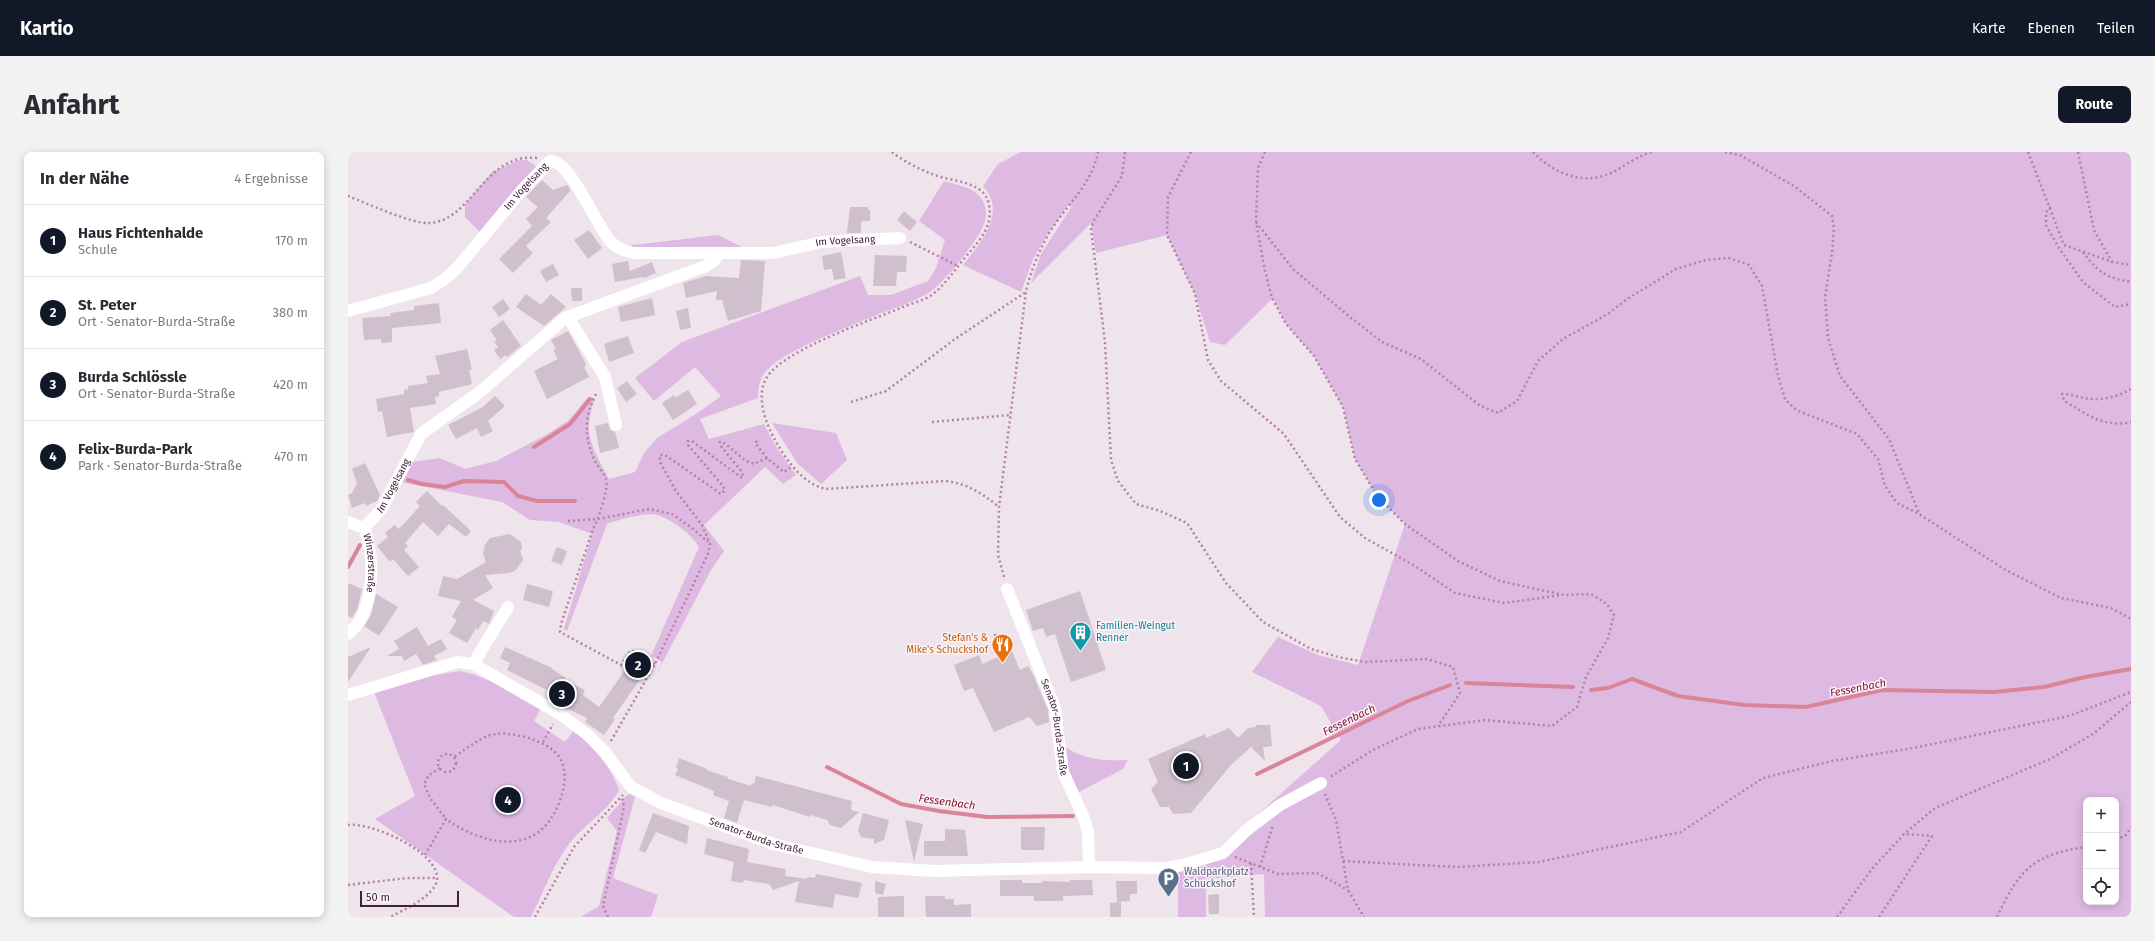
<!DOCTYPE html>
<html lang="de">
<meta charset="utf-8">
<style>
body{margin:0;font-family:"Fira Sans",sans-serif;background:#f2f2f3;color:#2b2b33}
.controls{position:absolute;right:12px;bottom:12px;display:grid;overflow:hidden;border-radius:8px;box-shadow:0 2px 10px #0003}
.controls button{width:36px;height:36px;display:grid;place-items:center;padding:0;border:0;border-bottom:1px solid #e1e1e2;background:#fff;color:#2b2b33;font:20px sans-serif}
.scale{position:absolute;left:12px;bottom:10px;width:99px;box-sizing:border-box;padding-left:4px;border:2px solid #422036;border-top:0;font-size:11px;line-height:14px;white-space:nowrap;color:#422036;-webkit-text-stroke:3px #faf4fa;paint-order:stroke}
.you{position:absolute;left:1031px;top:348px;width:14px;height:14px;margin:-10px;border:3px solid #fff;border-radius:50%;background:#1a73e8;box-shadow:0 0 0 6px #1a73e833}
.badge{display:grid;place-items:center;width:26px;height:26px;border-radius:50%;background:#111827;color:#fff;font-size:13px;font-weight:700}
.pin{position:absolute;translate:-50% -50%;border:2px solid #fff;box-shadow:0 1px 4px #0006}
.list{margin:0;padding:0;list-style:none}
h2{display:flex;justify-content:space-between;align-items:center;height:52px;margin:0;padding:0 16px;font-size:17px}
h2 small{font-size:13px;font-weight:400;color:#7c7c81}
.list li{display:grid;grid-template-columns:26px 1fr auto;gap:12px;align-items:center;box-sizing:border-box;height:72px;padding:0 16px;border-top:1px solid #e1e1e2}
.list b{display:block;font-size:15px;white-space:nowrap}
.list p{margin:0;font-size:13px;white-space:nowrap;color:#7c7c81}
.list em{font-size:13px;font-style:normal;color:#7c7c81}
.icon{flex:none;width:22px;height:22px;fill:none;stroke:currentColor;stroke-width:2;stroke-linecap:round;stroke-linejoin:round}
.map{position:relative;flex:none;width:1783px;height:765px;overflow:hidden;border-radius:8px}
header{display:flex;align-items:center;gap:24px;box-sizing:border-box;height:56px;padding:0 20px;background:#111827;color:#fff}
header strong{font-size:19px}
nav{display:flex;gap:22px;margin-inline-start:auto;font-size:14px}
.intro{display:flex;align-items:center;justify-content:space-between;box-sizing:border-box;height:96px;padding:0 24px}
h1{margin:0;font-size:28px}
.button{padding:10px 18px;border-radius:8px;background:#111827;color:#fff;font-size:14px;font-weight:700}
main{display:flex;gap:24px;padding:0 24px}
aside{flex:1;background:#fff;border-radius:8px;box-shadow:0 2px 10px #0003}
.map>svg:first-child{display:block}
.green{fill:#debae2;fill-rule:evenodd}
.lines{fill:none;stroke-linecap:round;stroke-linejoin:round}
.stream{stroke:#d98597;stroke-width:4}
.building{fill:#d0bfcc}
.path{stroke:#b680a4;stroke-width:2.5;stroke-dasharray:2 3;stroke-linecap:butt}
.minor{stroke:#fff;stroke-width:12}
.labels{text-anchor:middle;dominant-baseline:central;stroke-width:3;stroke-linejoin:round;paint-order:stroke}
.street-label{font-size:10px;fill:#422036;stroke:#faf4fa}
.culture-label{font-size:10px;fill:#0d838f;stroke:#faf4fa;text-anchor:start}
.food-label{font-size:10px;fill:#c56008;stroke:#faf4fa;text-anchor:end}
.service-label{font-size:10px;fill:#4e5e75;stroke:#faf4fa;text-anchor:start}
.water-label{font-size:11px;font-style:italic;fill:#86132a;stroke:#faf4fa}
</style>
<header>
<strong>Kartio</strong>
<nav><a>Karte</a><a>Ebenen</a><a>Teilen</a></nav>
</header>
<div class="intro"><h1>Anfahrt</h1><a class="button">Route</a></div>
<main>
<aside>
<h2>In der Nähe<small>4 Ergebnisse</small></h2>
<ul class="list">
<li><span class="badge">1</span><div><b>Haus Fichtenhalde</b><p>Schule</p></div><em>170 m</em></li>
<li><span class="badge">2</span><div><b>St. Peter</b><p>Ort · Senator-Burda-Straße</p></div><em>380 m</em></li>
<li><span class="badge">3</span><div><b>Burda Schlössle</b><p>Ort · Senator-Burda-Straße</p></div><em>420 m</em></li>
<li><span class="badge">4</span><div><b>Felix-Burda-Park</b><p>Park · Senator-Burda-Straße</p></div><em>470 m</em></li>
</ul>
</aside>
<div class="map">
<svg width="1783" height="765" viewBox="0 0 1783 765">
<rect width="100%" height="100%" fill="#efe3ec"/>
<!-- green -->
<g class="green">
<path d="M 673,0 L 1783,0 L 1783,765 L 917,765 L 916,722 L 858,727 L 858,765 L 830,765 L 830,718 L 875,705 L 910,662 L 993,588 L 973,554 L 904,520 L 930,485 L 970,503 L 1010,513 L 1057,372 L 1030,345 L 1007,307 L 995,255 L 966,204 L 938,172 L 925,146 L 877,193 L 862,190 L 847,142 L 819,83 L 748,101 L 743,71 L 683,131 L 693,102 L 724,54 L 721,52 L 701,80 L 685,107 L 673,140 L 615,113 C 632,92 660,60 635,34 L 650,12 ZM 1738,648 L 1768,648 L 1768,750 L 1738,750 Z"/>
<polygon points="171,8 179,8 189,15 134,82 117,65 117,52 144,20"/>
<path d="M 596,29 C 608,33 626,35 633,46 C 638,53 639,61 637,69 C 634,84 595,132 582,140 C 566,150 547,156 529,163 C 504,173 479,183 454,195 C 441,202 424,210 415,223 C 411,230 410,238 410,246 L 352,267 L 361,287 L 416,272 L 427,293 L 448,323 L 435,332 L 417,315 L 356,373 L 376,399 L 363,418 L 307,525 L 314,510 L 303,504 L 351,395 C 342,381 326,369 310,363 C 298,360 270,368 259,372 L 219,479 L 216,477 L 244,382 L 211,370 L 182,368 L 154,350 L 53,330 L 63,310 L 92,306 L 117,317 L 148,309 L 198,283 L 221,268 L 240,245 L 247,247 C 233,281 245,297 261,327 L 287,320 L 296,301 L 309,286 L 348,262 L 373,244 L 347,215 L 306,249 L 287,226 L 334,190 L 512,124 L 520,143 L 543,143 L 580,129 L 588,116 L 597,88 L 571,69 Z"/>
<polygon points="370,83 396,96 291,97 277,94"/>
<polygon points="424,271 488,281 499,308 473,332 449,311"/>
<path d="M 112,519 C 141,525 167,541 193,556 L 186,569 L 217,590 L 226,578 C 243,594 264,615 271,638 C 260,659 236,673 221,692 C 205,713 195,741 183,765 L 166,765 L 27,667 L 67,644 L 26,540 L 86,523 Z"/>
<path d="M 716,594 C 736,608 756,609 780,608 L 775,617 L 729,641 L 721,620 Z"/>
<polygon points="282,642 287,645 265,726 310,743 303,765 233,765 251,754 269,679 259,666 278,644"/>
</g>
<g class="lines">
<!-- stream -->
<g class="stream">
<polyline points="186,295 222,272 242,247"/>
<polyline points="60,328 74,332 97,335 116,329 156,330 170,344 189,349 227,349"/>
<polyline points="0,415 12,393"/>
<polyline points="1118,531 1225,535"/>
<polyline points="1243,538 1260,536 1284,527 1330,544 1396,553 1458,555 1534,538 1646,540 1696,535 1737,525 1783,517"/>
<polyline points="479,615 553,652 591,659 639,665 725,664"/>
<polyline points="909,622 1060,549 1102,533"/>
</g>
</g>
<!-- building -->
<g class="building">
<polygon points="194,28 205,38 219,33 223,38 198,66 203,70 178,94 185,101 165,121 151,107 184,74 178,67 190,55 178,45"/>
<polygon points="502,55 520,55 520,58 522,58 522,69 514,69 513,71 513,81 499,81"/>
<polygon points="556,59 569,70 562,79 549,68"/>
<polygon points="241,78 254,96 240,107 226,88"/>
<polygon points="493,100 498,126 486,128 484,117 476,118 474,104"/>
<polygon points="527,103 559,104 558,120 549,120 548,134 525,134"/>
<polygon points="393,108 417,109 413,159 380,169 374,148 368,148 369,139 338,146 335,131 358,124 391,126"/>
<polygon points="280,109 282,119 304,110 308,121 296,126 295,125 267,130 264,112"/>
<polygon points="205,112 211,123 198,130 192,119"/>
<polygon points="223,136 234,136 234,149 224,149"/>
<polygon points="178,142 193,153 203,142 218,155 196,174 168,155"/>
<polygon points="304,146 307,163 273,170 270,155"/>
<polygon points="155,147 162,157 151,165 144,155"/>
<polygon points="91,151 93,171 44,176 44,190 33,191 33,187 16,188 14,166 43,164 42,161 66,158 66,154"/>
<polygon points="340,156 343,176 332,178 328,159"/>
<polygon points="155,168 173,194 159,205 158,203 152,207 146,198 150,195 146,190 149,188 142,178"/>
<polygon points="220,179 237,210 238,214 236,215 241,225 199,247 186,219 210,207 205,198 208,197 203,188"/>
<polygon points="280,184 286,201 261,210 256,192"/>
<polygon points="119,197 124,218 121,218 124,232 91,240 91,244 87,245 88,252 62,256 66,280 39,285 34,259 30,260 28,247 56,242 56,238 60,237 60,234 80,231 78,224 92,222 87,204"/>
<polygon points="279,229 289,242 278,250 269,236"/>
<polygon points="340,238 349,252 325,268 314,251 326,243 327,246"/>
<polygon points="147,244 157,254 140,269 145,279 133,285 129,276 108,287 100,273 135,255"/>
<polygon points="260,271 262,278 267,280 271,296 252,301 247,274"/>
<polygon points="17,311 32,343 29,349 18,354 17,351 4,356 0,343 4,341 9,331 4,317"/>
<polygon points="79,339 94,354 95,353 123,379 118,385 101,372 90,384 75,370 57,391 60,394 56,398 71,415 60,424 45,407 42,410 29,394 40,385 37,381 46,373 51,377 72,354 68,350"/>
<polygon points="162,382 173,390 174,398 172,398 175,408 167,419 161,421 137,423 145,436 125,448 146,459 141,472 135,469 130,478 128,476 119,491 101,481 109,468 104,465 113,449 90,444 95,424 109,427 138,410 135,402 137,393 142,386"/>
<polygon points="209,395 219,399 214,413 203,409"/>
<polygon points="0,431 14,437 9,458 4,466 0,464"/>
<polygon points="179,432 205,439 201,455 175,448"/>
<polygon points="732,439 758,518 723,530 707,482 698,485 695,476 685,479 678,458"/>
<polygon points="28,442 50,455 31,484 16,474 23,463"/>
<polygon points="69,475 80,494 93,487 99,497 86,504 89,508 75,513 68,502 56,509 54,504 39,504 51,497 46,489"/>
<polygon points="23,495 0,530 0,505"/>
<polygon points="157,495 204,516 204,517 218,526 217,528 237,538 235,543 251,555 280,514 277,512 284,502 302,513 265,566 267,567 256,583 237,570 239,566 206,550 209,543 159,518 162,511 152,506"/>
<polygon points="664,499 672,518 680,514 684,520 700,558 701,570 689,574 681,565 646,580 625,536 616,539 606,513 631,503 634,512"/>
<polygon points="908,573 922,573 924,594 915,595 917,609 903,595 883,613 843,661 825,662 821,655 812,655 803,637 810,630 800,607 857,582 858,586 881,576 890,586 900,576 908,575"/>
<polygon points="331,606 359,617 358,618 380,625 380,627 403,634 403,631 406,632 408,624 504,649 503,658 511,660 493,676 482,673 479,668 463,663 462,665 425,653 424,655 396,648 389,671 376,666 381,649 365,643 366,639 327,623 330,617 328,616"/>
<polygon points="305,661 341,674 339,692 308,680 297,701 291,698"/>
<polygon points="515,661 541,668 536,688 526,692 526,687 513,685 510,679"/>
<polygon points="557,668 575,672 566,710"/>
<polygon points="673,675 697,675 696,698 673,698"/>
<polygon points="597,677 617,678 620,704 576,704 576,689 597,689"/>
<polygon points="359,686 401,697 399,710 438,717 437,724 459,727 459,725 467,726 468,722 514,731 510,746 487,742 485,756 447,750 451,729 425,738 421,732 396,728 395,731 383,729 386,710 356,702"/>
<polygon points="652,728 674,728 674,731 694,731 694,729 722,730 722,728 744,728 745,743 715,744 715,749 686,749 686,744 652,744"/>
<polygon points="527,729 538,732 535,743 527,741"/>
<polygon points="768,729 789,729 789,742 782,742 782,749 769,750"/>
<polygon points="871,742 871,762 861,762 860,743"/>
<polygon points="556,744 556,765 530,765 530,745"/>
<polygon points="577,744 597,744 597,747 606,747 606,753 623,752 623,765 578,765"/>
<polygon points="773,750 773,765 762,765 762,751"/>
</g>
<g class="lines">
<!-- path -->
<g class="path">
<path d="M 544,0 C 555,9 571,17 584,22 C 602,30 637,28 641,53 C 645,73 633,87 621,101 C 609,114 599,131 585,142 C 578,148 564,151 555,155 C 522,169 437,197 419,225 C 407,243 418,272 427,288 C 438,308 455,332 478,337 L 597,329 C 618,331 634,341 651,355"/>
<polyline points="777,0 774,24 745,70 743,77 757,190 763,308 770,329 788,352 812,359 839,371 878,431 915,470 963,497 990,505 1017,510 1079,507 1105,515 1112,541 1090,574"/>
<polyline points="843,0 820,45 819,83 847,142 860,208 873,229 936,282 992,365 1017,386 1067,414 1107,441 1156,451 1214,443"/>
<polyline points="917,0 910,16 908,70 917,119 924,146 938,172 966,204 995,255 1007,307 1030,345 1057,372 1110,409 1152,429 1216,443 1243,442 1259,452 1266,463 1260,486 1238,525 1229,555 1204,574 1137,568 1070,577 1025,598 982,625"/>
<path d="M 1185,0 C 1205,21 1235,34 1263,21 C 1277,14 1290,3 1305,0"/>
<polyline points="1377,0 1392,3 1446,34 1484,64 1486,76 1484,101 1477,145 1480,186 1492,224 1541,287 1571,361"/>
<polyline points="1680,0 1716,93 1765,110 1783,113"/>
<polyline points="1730,0 1746,78 1764,110"/>
<path d="M 0,44 C 18,51 64,72 81,71 C 125,69 136,0 189,6"/>
<polyline points="1703,55 1698,60 1698,73 1711,96 1735,130 1767,155 1783,152"/>
<polyline points="908,70 945,117 1002,165 1034,190 1073,207 1131,253 1150,261 1169,249 1190,209 1215,187 1260,162 1279,147 1328,117 1358,108 1381,106 1401,113 1414,134 1430,224 1437,247 1448,258 1509,282 1530,307 1537,334 1549,351 1571,362 1656,417 1713,446 1763,456 1783,467"/>
<polyline points="562,90 610,114"/>
<path d="M 1735,100 C 1750,120 1758,126 1783,130"/>
<path d="M 1783,237 C 1771,244 1756,248 1743,247 C 1733,246 1724,242 1714,242 L 1716,249 C 1739,262 1755,276 1783,270"/>
<path d="M 248,242 C 236,264 236,287 247,309 C 250,315 257,322 258,327 C 261,337 250,368 245,377 L 213,472 L 212,480 L 273,513 L 283,498 L 307,512"/>
<polyline points="503,250 538,239 607,187 678,140"/>
<polyline points="584,270 662,263"/>
<polyline points="409,289 407,291 419,306"/>
<polyline points="220,369 250,367 301,357 324,362 344,376 360,390"/>
<path d="M 656,425 L 650,403 L 651,355 L 678,139 C 683,119 690,101 700,83 C 717,54 744,33 750,0"/>
<polyline points="647,482 653,504"/>
<polyline points="263,589 307,512 360,402 362,392 354,373 328,339 312,310 312,303 317,303 373,342 377,338 375,334 340,293 340,289 344,289 394,326 395,325 394,320 372,293 372,290 375,290 398,309 406,312 419,306 436,320 445,314"/>
<polyline points="195,590 205,572"/>
<circle cx="99" cy="611" r="9"/>
<polyline points="92,616 81,623 76,632 82,646 98,667"/>
<polyline points="977,642 988,668 1000,738 1016,765"/>
<path d="M 0,673 C 22,669 103,704 87,734 C 78,748 56,758 42,765"/>
<polyline points="1768,688 1778,683 1783,675"/>
<path d="M 77,703 L 98,667 C 122,684 160,700 189,681 C 208,669 224,629 213,608 C 207,596 192,590 181,586 C 141,576 139,583 106,605"/>
<polyline points="887,705 930,722 969,721 1000,738"/>
<polyline points="995,709 1110,715 1191,710 1333,680 1415,626 1484,609 1565,596 1721,564 1783,540"/>
<polyline points="903,711 906,765"/>
<polyline points="912,715 925,673"/>
<polyline points="0,733 59,726 89,726"/>
<polyline points="187,765 226,695 275,643"/>
<polyline points="260,765 255,754 276,655 274,645"/>
<polyline points="1489,765 1523,718 1556,682 1587,656 1702,607 1745,582 1783,550"/>
<polyline points="1531,765 1584,684 1557,682"/>
<path d="M 1649,765 C 1672,717 1684,703 1738,695"/>
</g>
<!-- minor -->
<g class="minor">
<path id="s1" d="M 0,159 L 83,136 L 97,127 L 110,115 L 174,38 L 202,9 C 223,8 249,76 263,90 C 269,96 277,99 285,101 L 425,101 L 474,90 L 552,86"/>
<polyline points="220,165 257,225 268,273"/>
<path id="s2" d="M 0,370 L 16,376 C 28,405 27,461 0,482"/>
<path id="s3" d="M 16,376 L 33,358 L 73,282 L 132,240 L 217,166 L 358,114 L 366,109 L 371,102"/>
<path id="s4" d="M 659,437 L 707,556 L 715,620 L 736,666 L 740,680 L 741,715"/>
<polyline points="125,512 160,455"/>
<path id="s5" d="M 0,543 L 109,510 L 125,512 L 212,562 L 240,583 L 257,600 L 283,635 L 313,651 L 425,692 L 524,715 L 587,719 L 741,715 L 817,716 L 835,713 L 875,701 L 899,678 L 932,653 L 973,631"/>
</g>
</g>
<!-- icons -->
<defs>
<symbol id="building-pin" viewBox="-11 -11 22 30"><path d="M0 17L-7.5 6A9.5 9.5 0 1 1 7.5 6Z" fill="#0f9aa8" stroke="#faf4fa"/><path d="M-4-6H4V6H1V3H-1V6H-4ZM-2.5-4.3h1.7v1.8h-1.7ZM.8-4.3h1.7v1.8H.8ZM-2.5-1h1.7V.8h-1.7ZM.8-1h1.7V.8H.8Z" fill="#fff"/></symbol>
<symbol id="restaurant-pin" viewBox="-11 -11 22 30"><path d="M0 17L-7.5 6A9.5 9.5 0 1 1 7.5 6Z" fill="#e8710a" stroke="#faf4fa"/><path d="M-5-6h1v4h1v-4h1v4h1v-4h1v5L-1.5 .5V6h-2V.5L-5-1ZM5-6V6H3V1.5H1.5Q1.5-4 5-6Z" fill="#fff"/></symbol>
<symbol id="parking-pin" viewBox="-11 -11 22 30"><path d="M0 17L-7.5 6A9.5 9.5 0 1 1 7.5 6Z" fill="#5c6f8a" stroke="#faf4fa"/><path d="M-3.5-5.5H1a3.5 3.5 0 0 1 0 7H-1V5.5H-3.5ZM-1-3.4V-.6H.8a1.4 1.4 0 0 0 0-2.8Z" fill="#fff"/></symbol>
</defs>
<g fill-rule="evenodd">
<use href="#building-pin" x="720" y="468" width="25" height="34"/>
<use href="#restaurant-pin" x="642" y="480" width="25" height="34"/>
<use href="#parking-pin" x="808" y="714" width="25" height="34"/>
</g>
<g class="labels">
<!-- street labels -->
<g class="street-label">
<text stroke="none"><textPath href="#s1" startOffset="226">Im Vogelsang</textPath></text>
<text stroke="none"><textPath href="#s1" startOffset="603">Im Vogelsang</textPath></text>
<text stroke="none"><textPath href="#s3" startOffset="52">Im Vogelsang</textPath></text>
<text stroke="none"><textPath href="#s2" startOffset="53">Winzerstraße</textPath></text>
<text stroke="none"><textPath href="#s4" startOffset="147">Senator-Burda-Straße</textPath></text>
<text stroke="none"><textPath href="#s5" startOffset="468">Senator-Burda-Straße</textPath></text>
</g>
<!-- culture labels -->
<g class="culture-label">
<text x="748" y="474">Familien-Weingut<tspan x="748" dy="12">Renner</tspan></text>
</g>
<!-- food labels -->
<g class="food-label">
<text x="640" y="486">Stefan's &amp;<tspan x="640" dy="12">Mike's Schuckshof</tspan></text>
</g>
<!-- service labels -->
<g class="service-label">
<text x="836" y="720">Waldparkplatz<tspan x="836" dy="12">Schuckshof</tspan></text>
</g>
<!-- water labels -->
<g class="water-label">
<text transform="translate(1510 536) rotate(-11)">Fessenbach</text>
<text transform="translate(1001 568) rotate(-26)">Fessenbach</text>
<text transform="translate(599 650) rotate(8)">Fessenbach</text>
</g>
</g>
</svg>
<div class="controls">
<button>+</button>
<button>−</button>
<button><svg class="icon" aria-label="locate" viewBox="0 0 24 24"><circle cx="12" cy="12" r="6"/><path d="M12 2v4M12 18v4M2 12h4M18 12h4"/></svg></button>
</div>
<div class="scale">50 m</div>
<div class="you"></div>
<div class="pin badge" style="left:838px;top:614px">1</div>
<div class="pin badge" style="left:290px;top:513px">2</div>
<div class="pin badge" style="left:214px;top:542px">3</div>
<div class="pin badge" style="left:160px;top:648px">4</div>
</div>
</main>
